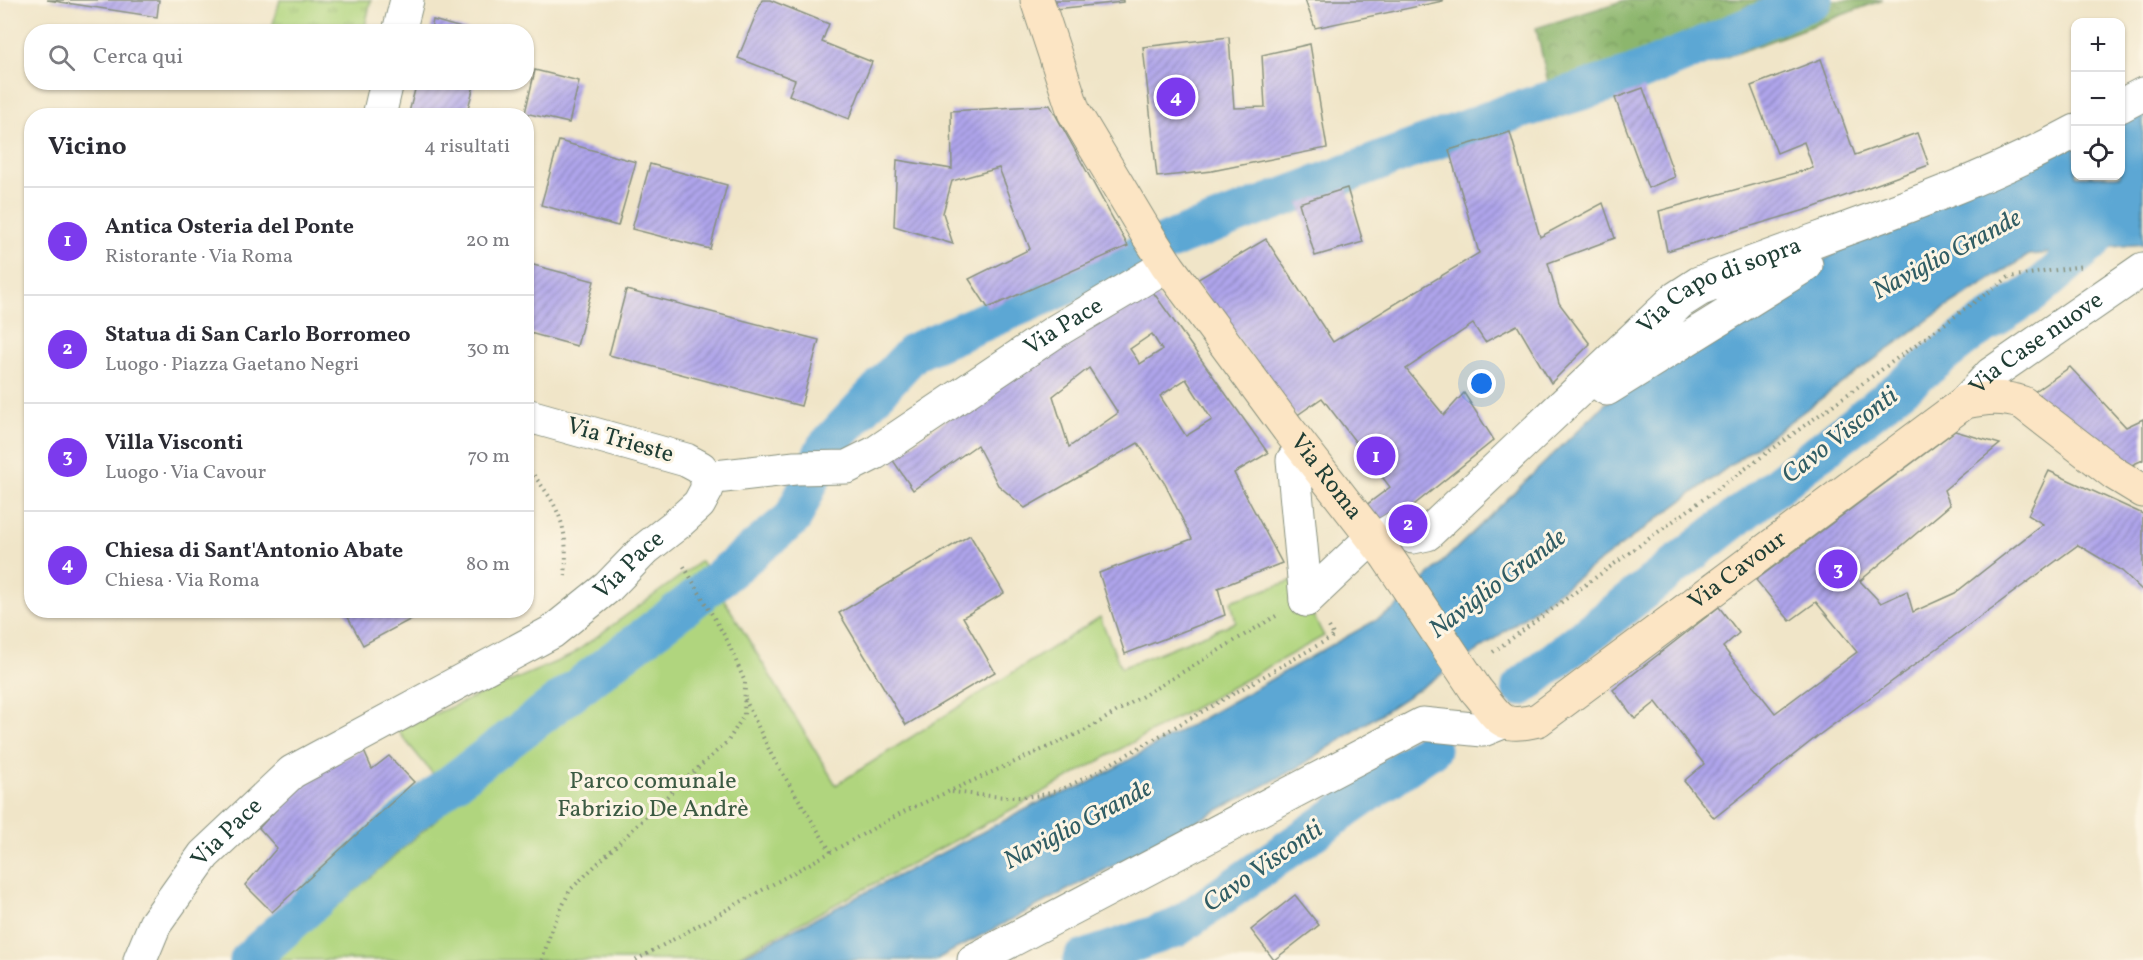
<!DOCTYPE html>
<html lang="it">
<meta charset="utf-8">
<style>
body{margin:0;font-family:Vollkorn,serif;background:#f7f7f7;color:#2b2b33}
.controls{position:absolute;right:18px;top:18px;display:grid;overflow:hidden;border-radius:12px;box-shadow:0 2px 4px #0004}
.controls button{width:54px;height:54px;display:grid;place-items:center;padding:0;border:0;border-bottom:2px solid #e1e1e2;background:#fff;color:#2b2b33;font:30px sans-serif}
.you{position:absolute;left:1482px;top:384px;width:21px;height:21px;margin:-15px;border:4px solid #fff;border-radius:50%;background:#1a73e8;box-shadow:0 0 0 9px #1a73e833}
.badge{display:grid;place-items:center;width:39px;height:39px;border-radius:50%;background:#7c3aed;color:#fff;font-size:20px;font-weight:700}
.pin{position:absolute;translate:-50% -50%;border:3px solid #fff;box-shadow:0 2px 6px #0006}
.list{margin:0;padding:0;list-style:none}
h2{display:flex;justify-content:space-between;align-items:center;height:78px;margin:0;padding:0 24px;font-size:26px}
h2 small{font-size:20px;font-weight:400;color:#7c7c81}
.list li{display:grid;grid-template-columns:39px 1fr auto;gap:18px;align-items:center;box-sizing:border-box;height:108px;padding:0 24px;border-top:2px solid #e1e1e2}
.list b{display:block;font-size:22px;white-space:nowrap}
.list p{margin:0;font-size:20px;white-space:nowrap;color:#7c7c81}
.list em{font-size:20px;font-style:normal;color:#7c7c81}
.icon{flex:none;width:33px;height:33px;fill:none;stroke:currentColor;stroke-width:2;stroke-linecap:round;stroke-linejoin:round}
.map{position:relative;flex:none;width:2143px;height:960px;overflow:hidden}
.search{position:absolute;background:#fff;box-shadow:0 2px 4px #0004;left:24px;top:24px;width:510px;height:66px;display:flex;align-items:center;gap:15px;box-sizing:border-box;padding:0 21px;border-radius:24px;color:#7c7c81;font-size:22px}
.panel{position:absolute;background:#fff;box-shadow:0 2px 4px #0004;left:24px;top:108px;width:510px;height:510px;border-radius:24px}
.map>svg:first-child{display:block}
.grass{fill:url(#grass-tufts);stroke:#688959;stroke-width:1.5}
.forest{fill:url(#forest-crowns);stroke:#567a50;stroke-width:1.5}
.green{fill:#b0d57e;stroke:#688959;stroke-width:1.5}
.water{fill:#5ba7d4;stroke:#3d7284;stroke-width:1.5}
.lines{fill:none;stroke-linecap:round;stroke-linejoin:round}
.canal{stroke:#5ba7d4;stroke-width:39}
.building{fill:url(#building-hatch);fill-rule:evenodd}
.street-casing{stroke:#88917e;stroke-width:35}
.secondary-casing{stroke:#88917e;stroke-width:35}
.path{stroke:#88917e;stroke-width:4;stroke-dasharray:1.5 4.5;stroke-linecap:butt}
.street{stroke:#fff;stroke-width:33}
.secondary{stroke:#fce5c4;stroke-width:33}
.secondary-bridge-casing{stroke:#88917e;stroke-width:35;stroke-linecap:butt}
.secondary-bridge{stroke:#fce5c4;stroke-width:33}
.labels{text-anchor:middle;dominant-baseline:central;stroke-width:6;stroke-linejoin:round;paint-order:stroke}
.street-label{font-size:24px;fill:#1f3d34;stroke:#fcf5e5}
.park-label{font-size:24px;fill:#3c5b43;stroke:#fcf5e5}
.water-label{font-size:26px;font-style:italic;fill:#315d64;stroke:#fcf5e5}
</style>
<div class="map">
<svg width="2143" height="960" viewBox="0 0 2143 960">
<defs>
<pattern id="grass-tufts" width="24" height="20" patternUnits="userSpaceOnUse" patternTransform="scale(1.5)"><rect width="24" height="20" fill="#b0d57e"/><path d="M3 7l-1-3M5 7V3M7 7l1-3M15 17l-1-3M17 17v-4M19 17l1-3" fill="none" stroke="#8fae68"/></pattern>
<pattern id="forest-crowns" width="20" height="18" patternUnits="userSpaceOnUse" patternTransform="scale(1.5)"><rect width="20" height="18" fill="#8cb66d"/><path d="M2 6a3 3 0 1 1 6 0M12 15a3 3 0 1 1 6 0" fill="none" stroke="#72955a"/></pattern>
<pattern id="building-hatch" width="6" height="6" patternUnits="userSpaceOnUse" patternTransform="scale(1.5)"><rect width="6" height="6" fill="#afa4eb"/><path d="M-1 1l2-2M0 6l6-6M5 7l2-2" fill="none" stroke="#8e87bf"/></pattern>
</defs>
<rect width="100%" height="100%" fill="#fcf5e5"/>
<filter id="ink" filterUnits="userSpaceOnUse"><feTurbulence type="fractalNoise" baseFrequency=".0167" numOctaves="2"/><feDisplacementMap in="SourceGraphic" scale="12" xChannelSelector="R" yChannelSelector="G"/><feConvolveMatrix kernelMatrix="1 2 1 2 8 2 1 2 1" color-interpolation-filters="sRGB"/></filter>
<filter id="wash" filterUnits="userSpaceOnUse"><feTurbulence type="fractalNoise" baseFrequency=".008" numOctaves="4" result="noise"/><feDisplacementMap in="SourceGraphic" scale="24" xChannelSelector="R" yChannelSelector="G"/><feGaussianBlur stdDeviation="1.35" result="paint"/><feColorMatrix in="noise" values="0 0 0 0 0 0 0 0 0 0 0 0 0 0 0 0 0 1.4 0 .05"/><feComposite in="paint" operator="in"/></filter>
<g filter="url(#wash)">
<rect width="100%" height="100%" fill="#f0e5c8"/>
<!-- grass -->
<polygon class="grass" points="280,0 371,0 364,31 271,31"/>
<!-- forest -->
<polygon class="forest" points="1626,0 1883,0 1556,119 1536,28"/>
<!-- green -->
<polygon class="green" points="701,561 836,785 1100,617 1121,668 1236,622 1231,601 1294,580 1324,636 980,827 731,960 275,960 456,802 397,730 570,656"/>
<!-- water -->
<polygon class="water" points="2143,103 2143,244 2029,255 1936,314 1482,648 1299,767 935,960 735,960 1042,801 1083,786 1392,611 1606,403 1852,242 2075,141 2076,176 2120,176 2121,116"/>
<g class="lines">
<!-- canal -->
<g class="canal">
<polyline points="1521,687 1972,332 2032,294 2090,244 2116,207"/>
<polyline points="249,960 410,815 689,603 793,518 825,448 914,352 1181,236 1503,115 1630,76 1813,0"/>
<polyline points="1082,960 1176,928 1431,749"/>
</g>
</g>
<g id="blocks">
<!-- building -->
<g class="building">
<polygon points="47,0 159,0 157,17"/>
<polygon points="762,0 770,0 829,24 822,42 872,62 849,119 789,95 795,80 738,58"/>
<polygon points="1053,0 1123,0 1123,2 1055,9"/>
<polygon points="1305,0 1443,0 1443,1 1315,28"/>
<polygon points="433,20 472,31 472,32 430,32"/>
<polygon points="1229,37 1234,108 1265,107 1262,55 1310,44 1327,148 1212,171 1157,177 1143,47"/>
<polygon points="1821,59 1855,155 1917,133 1929,165 1812,208 1667,251 1659,211 1813,168 1804,142 1777,153 1751,86"/>
<polygon points="535,70 579,81 569,123 525,113"/>
<polygon points="417,82 475,82 466,116 408,116"/>
<polygon points="1643,88 1675,177 1648,188 1615,98"/>
<polygon points="1050,105 1128,246 988,308 969,279 1030,249 999,168 952,181 943,213 953,244 894,226 897,160 952,169 951,111"/>
<polygon points="1510,132 1540,237 1603,203 1615,238 1548,263 1559,303 1590,344 1551,383 1517,325 1485,342 1473,324 1406,369 1444,415 1464,393 1494,440 1383,530 1365,506 1390,487 1322,398 1296,416 1195,281 1266,239 1333,342 1479,253 1449,150"/>
<polygon points="559,141 636,162 618,226 541,205"/>
<polygon points="650,164 727,185 710,249 632,229"/>
<polygon points="1347,188 1363,242 1315,256 1299,203"/>
<polygon points="526,263 594,281 577,346 526,332"/>
<polygon points="626,290 819,340 801,406 609,355"/>
<path d="M 1153,292 L 1268,453 L 1234,473 L 1282,563 L 1218,588 L 1225,615 L 1125,654 L 1099,573 L 1192,539 L 1165,484 L 1138,443 L 1025,508 L 998,485 L 977,445 L 913,490 L 892,459 L 1041,353 ZM 1152,334 L 1162,350 L 1140,364 L 1130,349 ZM 1089,368 L 1118,413 L 1069,447 L 1053,396 ZM 1186,379 L 1212,420 L 1186,436 L 1160,396 Z"/>
<polygon points="2070,367 2126,427 2143,419 2143,460 2118,471 2034,392"/>
<polygon points="1955,431 2000,444 1944,490 1950,505 1860,581 1881,603 1907,591 1913,612 1955,593 2043,524 2028,515 2049,471 2143,514 2143,591 2122,571 2078,545 1819,735 1714,818 1684,781 1704,764 1656,702 1635,719 1613,690 1719,607 1739,633 1723,647 1775,713 1857,652 1816,602 1790,621 1756,580"/>
<polygon points="970,535 1004,593 963,617 995,672 906,725 839,613"/>
<polygon points="344,610 414,610 417,616 363,645"/>
<polygon points="363,749 372,769 389,756 414,782 272,912 245,885 277,848 259,828 305,778"/>
<polygon points="1295,895 1319,925 1274,960 1251,930"/>
</g>
</g>
</g>
<g filter="url(#ink)">
<use href="#blocks" fill-opacity="0" stroke="#88917e" stroke-width="1.5"/>
<g class="lines">
<defs>
<g id="street">
<polyline points="399,32 407,0"/>
<polyline points="2120,106 2143,94"/>
<polyline points="379,116 387,82"/>
<polygon points="1800,250 1806,265 1607,389 1597,382 1680,302 1699,290"/>
<path id="s1" d="M 1965,402 L 1991,374 L 2143,269"/>
<polyline points="1306,453 1293,460 1306,600"/>
<path id="s2" d="M 707,478 L 795,468 L 847,467 L 875,453 L 1056,331 L 1167,265"/>
<path id="s3" d="M 1306,600 L 1360,549 L 1397,527 L 1413,537 L 1427,534 L 1676,298 L 1699,283 C 1825,234 1956,196 2076,131"/>
<path id="s4" d="M 140,960 L 155,924 L 204,855 L 292,772 L 552,632 L 608,587 L 645,549 L 677,524 L 699,504 L 707,489 L 707,478 L 701,468 L 686,460 L 526,415"/>
<polyline points="974,960 1422,724 1483,730 1503,722"/>
</g>
<g id="secondary">
<path id="s5" d="M 1037,0 L 1074,112 L 1147,234 L 1167,265 L 1288,429 L 1386,555"/>
<path id="s6" d="M 1476,690 C 1500,718 1499,730 1538,720 L 1965,402 C 1986,398 2002,396 2023,403 L 2115,474 L 2143,491"/>
</g>
</defs>
<!-- street casing -->
<use href="#street" class="street-casing"/>
<!-- secondary casing -->
<use href="#secondary" class="secondary-casing"/>
<!-- path -->
<g class="path">
<path d="M 526,466 C 559,505 569,525 565,576"/>
<polyline points="1493,652 2009,277 2083,266"/>
<polyline points="745,699 772,756 831,852"/>
<path d="M 952,792 C 983,795 1019,801 1050,793 C 1065,788 1079,781 1093,774 L 1334,636 L 1328,625"/>
<polyline points="542,960 552,928 570,890 680,784 728,741 744,715 745,682 727,640 682,563"/>
<polyline points="636,960 903,812 1086,730 1276,616"/>
</g>
<!-- street -->
<use href="#street" class="street"/>
<!-- secondary -->
<use href="#secondary" class="secondary"/>
<defs>
<polyline id="secondary-bridge" points="1386,555 1476,690"/>
</defs>
<!-- secondary-bridge casing -->
<use href="#secondary-bridge" class="secondary-bridge-casing"/>
<!-- secondary-bridge -->
<use href="#secondary-bridge" class="secondary-bridge"/>
</g>
</g>
<g class="labels">
<!-- street labels -->
<g class="street-label">
<text stroke="none"><textPath href="#s3" startOffset="538">Via Capo di sopra</textPath></text>
<text stroke="none"><textPath href="#s2" startOffset="399">Via Pace</textPath></text>
<text stroke="none"><textPath href="#s1" startOffset="93">Via Case nuove</textPath></text>
<text transform="translate(620 441) rotate(16)">Via Trieste</text>
<text stroke="none"><textPath href="#s5" startOffset="562">Via Roma</textPath></text>
<text stroke="none"><textPath href="#s4" startOffset="642">Via Pace</textPath></text>
<text stroke="none"><textPath href="#s6" startOffset="326">Via Cavour</textPath></text>
<text stroke="none"><textPath href="#s4" startOffset="156">Via Pace</textPath></text>
</g>
<!-- park labels -->
<g class="park-label">
<text x="653" y="782">Parco comunale<tspan x="653" dy="28">Fabrizio De Andrè</tspan></text>
</g>
<!-- water labels -->
<g class="water-label">
<text transform="translate(1947 255) rotate(-28)">Naviglio Grande</text>
<text transform="translate(1840 436) rotate(-38)">Cavo Visconti</text>
<text transform="translate(1498 584) rotate(-37)">Naviglio Grande</text>
<text transform="translate(1078 825) rotate(-28)">Naviglio Grande</text>
<text transform="translate(1263 867) rotate(-35)">Cavo Visconti</text>
</g>
</g>
</svg>
<div class="controls">
<button>+</button>
<button>−</button>
<button><svg class="icon" aria-label="locate" viewBox="0 0 24 24"><circle cx="12" cy="12" r="6"/><path d="M12 2v4M12 18v4M2 12h4M18 12h4"/></svg></button>
</div>
<div class="you"></div>
<div class="pin badge" style="left:1376px;top:456px">1</div>
<div class="pin badge" style="left:1408px;top:524px">2</div>
<div class="pin badge" style="left:1838px;top:569px">3</div>
<div class="pin badge" style="left:1176px;top:97px">4</div>
<div class="search"><svg class="icon" aria-label="search" viewBox="0 0 24 24"><circle cx="10" cy="10" r="6"/><path d="M15 15l6 6"/></svg>Cerca qui</div>
<section class="panel">
<h2>Vicino<small>4 risultati</small></h2>
<ul class="list">
<li><span class="badge">1</span><div><b>Antica Osteria del Ponte</b><p>Ristorante · Via Roma</p></div><em>20 m</em></li>
<li><span class="badge">2</span><div><b>Statua di San Carlo Borromeo</b><p>Luogo · Piazza Gaetano Negri</p></div><em>30 m</em></li>
<li><span class="badge">3</span><div><b>Villa Visconti</b><p>Luogo · Via Cavour</p></div><em>70 m</em></li>
<li><span class="badge">4</span><div><b>Chiesa di Sant'Antonio Abate</b><p>Chiesa · Via Roma</p></div><em>80 m</em></li>
</ul>
</section>
</div>
